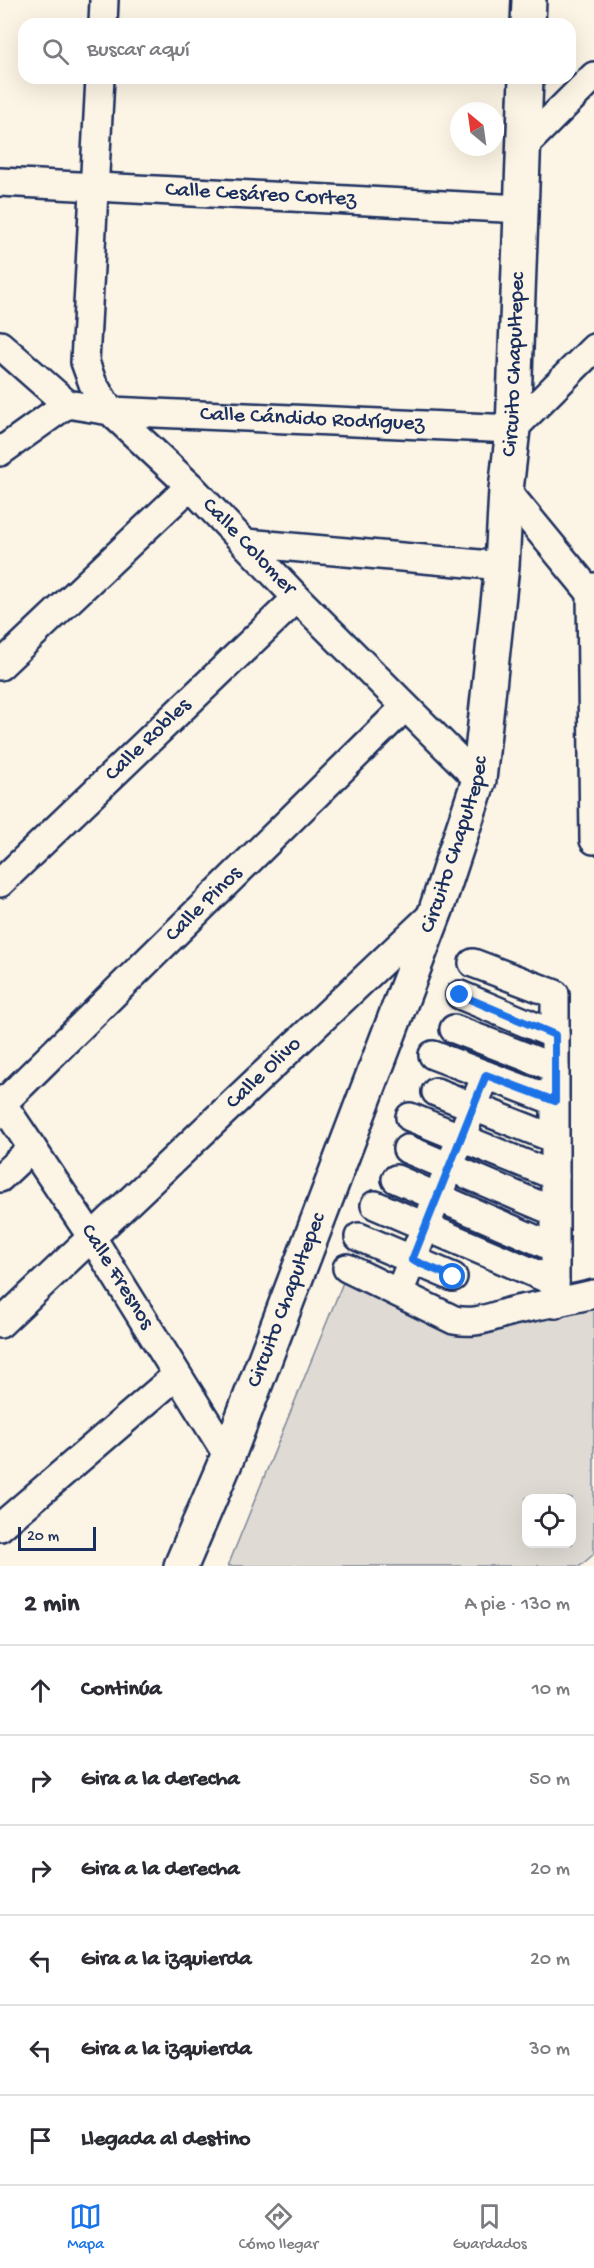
<!DOCTYPE html>
<html lang="es">
<meta charset="utf-8">
<style>
body{margin:0;font-family:"Gochi Hand",sans-serif;background:#f7f7f7;color:#2b2b33}
.controls{position:absolute;right:18px;bottom:18px;display:grid;overflow:hidden;border-radius:12px;box-shadow:0 6px 24px #0002}
.controls button{width:54px;height:54px;display:grid;place-items:center;padding:0;border:0;border-bottom:2px solid #e1e1e2;background:#fff;color:#2b2b33;font:30px sans-serif}
.compass{position:absolute;left:450px;top:102px;width:54px;height:54px;border-radius:50%;background:#fff;box-shadow:0 6px 24px #0002;rotate:331deg}
.scale{position:absolute;left:18px;bottom:15px;width:78px;box-sizing:border-box;padding-left:6px;border:3px solid #1b2f5e;border-top:0;font-size:16px;line-height:21px;white-space:nowrap;color:#1b2f5e;-webkit-text-stroke:4px #fcf5e5;paint-order:stroke}
.stop{position:absolute;width:18px;height:18px;margin:-14px;border:4px solid #1a73e8;border-radius:50%;background:#fff}
.stop.end{background:#1a73e8;border-color:#fff;box-shadow:0 2px 6px #0008}
.list{margin:0;padding:0;list-style:none}
h2{display:flex;justify-content:space-between;align-items:center;height:78px;margin:0;padding:0 24px;font-size:26px}
h2 small{font-size:20px;font-weight:400;color:#7c7c81}
.list li{display:grid;grid-template-columns:39px 1fr auto;gap:18px;align-items:center;box-sizing:border-box;height:90px;padding:0 24px;border-top:2px solid #e1e1e2}
.list b{display:block;font-size:22px;white-space:nowrap}
.list em{font-size:20px;font-style:normal;color:#7c7c81}
.icon{flex:none;width:33px;height:33px;fill:none;stroke:currentColor;stroke-width:2;stroke-linecap:round;stroke-linejoin:round}
.map{position:relative;flex:none;width:594px;height:1566px;overflow:hidden}
.search{position:absolute;background:#fff;box-shadow:0 6px 24px #0002;left:18px;right:18px;top:18px;height:66px;display:flex;align-items:center;gap:15px;box-sizing:border-box;padding:0 21px;border-radius:18px;color:#7c7c81;font-size:22px}
.sheet{height:618px;background:#fff}
nav{display:flex;justify-content:space-around;align-items:center;box-sizing:border-box;height:84px;border-top:2px solid #e1e1e2;background:#fff;font-size:16px;color:#7c7c81}
nav a{display:grid;justify-items:center;gap:3px}
nav .on{color:#1a73e8}
.map>svg:first-child{display:block}
.green{fill:#dfdbd4;stroke:#7d8599;stroke-width:1.5;fill-rule:evenodd}
.lines{fill:none;stroke-linecap:round;stroke-linejoin:round}
.street-casing{stroke:#1b2f5e;stroke-width:32}
.secondary-casing{stroke:#1b2f5e;stroke-width:38}
.street{stroke:#fcf5e5;stroke-width:27}
.secondary{stroke:#fcf5e5;stroke-width:33}
.route{stroke:#1a73e8;stroke-width:8}
.labels{text-anchor:middle;dominant-baseline:central;stroke-width:5;stroke-linejoin:round;paint-order:stroke}
.street-label{font-size:22px;fill:#1b2f5e;stroke:#fcf5e5}
</style>
<div class="map">
<svg width="594" height="1566" viewBox="0 0 594 1566">
<rect width="100%" height="100%" fill="#fcf5e5"/>
<filter id="ink" filterUnits="userSpaceOnUse"><feTurbulence type="fractalNoise" baseFrequency=".0167" numOctaves="2"/><feDisplacementMap in="SourceGraphic" scale="12" xChannelSelector="R" yChannelSelector="G"/><feConvolveMatrix kernelMatrix="1 2 1 2 8 2 1 2 1" color-interpolation-filters="sRGB"/></filter>
<g filter="url(#ink)">
<!-- green -->
<path class="green" d="M 348,1270 L 459,1330 L 594,1305 L 594,1554 L 580,1566 L 228,1566 ZM 526,1498 L 572,1498 L 572,1544 L 526,1544 Z"/>
<g class="lines">
<defs>
<g id="street">
<polyline points="103,24 104,0"/>
<path id="s1" d="M 100,78 L 85,362 L 93,384 L 110,411 L 513,429 L 594,348"/>
<polyline points="523,147 594,76"/>
<path id="s2" d="M 0,182 L 521,209"/>
<path id="s3" d="M 0,345 L 67,404 L 110,411 L 190,486 L 297,598 L 479,780"/>
<polyline points="0,452 67,404"/>
<polyline points="506,490 594,597"/>
<polyline points="246,543 502,566"/>
<polyline points="594,587 591,593 594,840"/>
<polyline points="0,666 190,486"/>
<path id="s4" d="M 0,883 L 297,598"/>
<polyline points="473,963 555,994 555,1304"/>
<polyline points="460,995 555,1035"/>
<polyline points="454,1029 555,1068"/>
<polyline points="433,1055 555,1101"/>
<polyline points="436,1092 555,1139"/>
<path id="s5" d="M 0,1100 L 91,1236 L 228,1456"/>
<path id="s6" d="M 2,1104 L 405,707"/>
<polyline points="410,1117 555,1176"/>
<polyline points="407,1149 555,1212"/>
<polyline points="0,1178 32,1148"/>
<polyline points="396,1179 555,1248"/>
<polyline points="375,1205 555,1282"/>
<polyline points="359,1237 453,1277"/>
<path d="M 347,1268 L 454,1320 C 480,1325 493,1315 517,1310 C 542,1305 568,1300 594,1294"/>
<polyline points="399,1293 486,1075"/>
<path id="s7" d="M 0,1324 L 436,911"/>
<polyline points="0,1527 177,1375"/>
</g>
<g id="secondary">
<polyline points="528,24 529,0"/>
<path id="s8" d="M 181,1566 L 228,1456 L 436,910 L 479,780 L 502,566 L 506,490 L 513,429 L 526,78"/>
</g>
</defs>
<!-- street casing -->
<use href="#street" class="street-casing"/>
<!-- secondary casing -->
<use href="#secondary" class="secondary-casing"/>
<!-- street -->
<use href="#street" class="street"/>
<!-- secondary -->
<use href="#secondary" class="secondary"/>
</g>
</g>
<g class="lines" filter="url(#ink)">
<!-- route -->
<polyline class="route" points="453,1277 412,1260 486,1075 555,1101 555,1035 460,995"/>
</g>
<g class="labels">
<!-- street labels -->
<g class="street-label">
<text stroke="none"><textPath href="#s2" startOffset="261">Calle Cesáreo Cortez</textPath></text>
<text stroke="none"><textPath href="#s8" startOffset="1258">Circuito Chapultepec</textPath></text>
<text stroke="none"><textPath href="#s1" startOffset="542">Calle Cándido Rodríguez</textPath></text>
<text stroke="none"><textPath href="#s3" startOffset="327">Calle Colomer</textPath></text>
<text stroke="none"><textPath href="#s4" startOffset="206">Calle Robles</textPath></text>
<text stroke="none"><textPath href="#s8" startOffset="772">Circuito Chapultepec</textPath></text>
<text stroke="none"><textPath href="#s6" startOffset="284">Calle Pinos</textPath></text>
<text stroke="none"><textPath href="#s7" startOffset="364">Calle Olivo</textPath></text>
<text stroke="none"><textPath href="#s5" startOffset="212">Calle Fresnos</textPath></text>
<text stroke="none"><textPath href="#s8" startOffset="286">Circuito Chapultepec</textPath></text>
</g>
</g>
</svg>
<div class="controls">
<button><svg class="icon" aria-label="locate" viewBox="0 0 24 24"><circle cx="12" cy="12" r="6"/><path d="M12 2v4M12 18v4M2 12h4M18 12h4"/></svg></button>
</div>
<svg class="compass" viewBox="-18 -18 36 36"><path d="M0-13l5 13h-10z" fill="#e53935"/><path d="M0 13l5-13h-10z" fill="#7c7c81"/></svg>
<div class="scale">20 m</div>
<div class="stop" style="left:453px;top:1277px"></div>
<div class="stop end" style="left:460px;top:995px"></div>
<div class="search"><svg class="icon" aria-label="search" viewBox="0 0 24 24"><circle cx="10" cy="10" r="6"/><path d="M15 15l6 6"/></svg>Buscar aquí</div>
</div>
<section class="sheet">
<h2>2 min<small>A pie · 130 m</small></h2>
<ul class="list">
<li><svg class="icon" aria-label="ahead" viewBox="0 0 24 24"><path d="M12 20V5M6 11l6-6 6 6"/></svg><div><b>Continúa</b></div><em>10 m</em></li>
<li><svg class="icon" aria-label="right" viewBox="0 0 24 24"><path d="M7 20v-9h11M14 6l5 5-5 5"/></svg><div><b>Gira a la derecha</b></div><em>50 m</em></li>
<li><svg class="icon" aria-label="right" viewBox="0 0 24 24"><path d="M7 20v-9h11M14 6l5 5-5 5"/></svg><div><b>Gira a la derecha</b></div><em>20 m</em></li>
<li><svg class="icon" aria-label="left" viewBox="0 0 24 24"><path d="M17 20v-9H6M10 6l-5 5 5 5"/></svg><div><b>Gira a la izquierda</b></div><em>20 m</em></li>
<li><svg class="icon" aria-label="left" viewBox="0 0 24 24"><path d="M17 20v-9H6M10 6l-5 5 5 5"/></svg><div><b>Gira a la izquierda</b></div><em>30 m</em></li>
<li><svg class="icon" aria-label="arrive" viewBox="0 0 24 24"><path d="M6 21V4h12l-3 4 3 4H6"/></svg><div><b>Llegada al destino</b></div></li>
</ul>
</section>
<nav>
<a class="on"><svg class="icon" aria-label="map" viewBox="0 0 24 24"><path d="M3 6l6-2 6 2 6-2v14l-6 2-6-2-6 2zM9 4v14M15 6v14"/></svg>Mapa</a>
<a><svg class="icon" aria-label="directions" viewBox="0 0 24 24"><path d="M12 3l9 9-9 9-9-9zM9 14v-3h6M13 9l2 2-2 2"/></svg>Cómo llegar</a>
<a><svg class="icon" aria-label="saved" viewBox="0 0 24 24"><path d="M7 4h10v16l-5-4-5 4z"/></svg>Guardados</a>
</nav>
